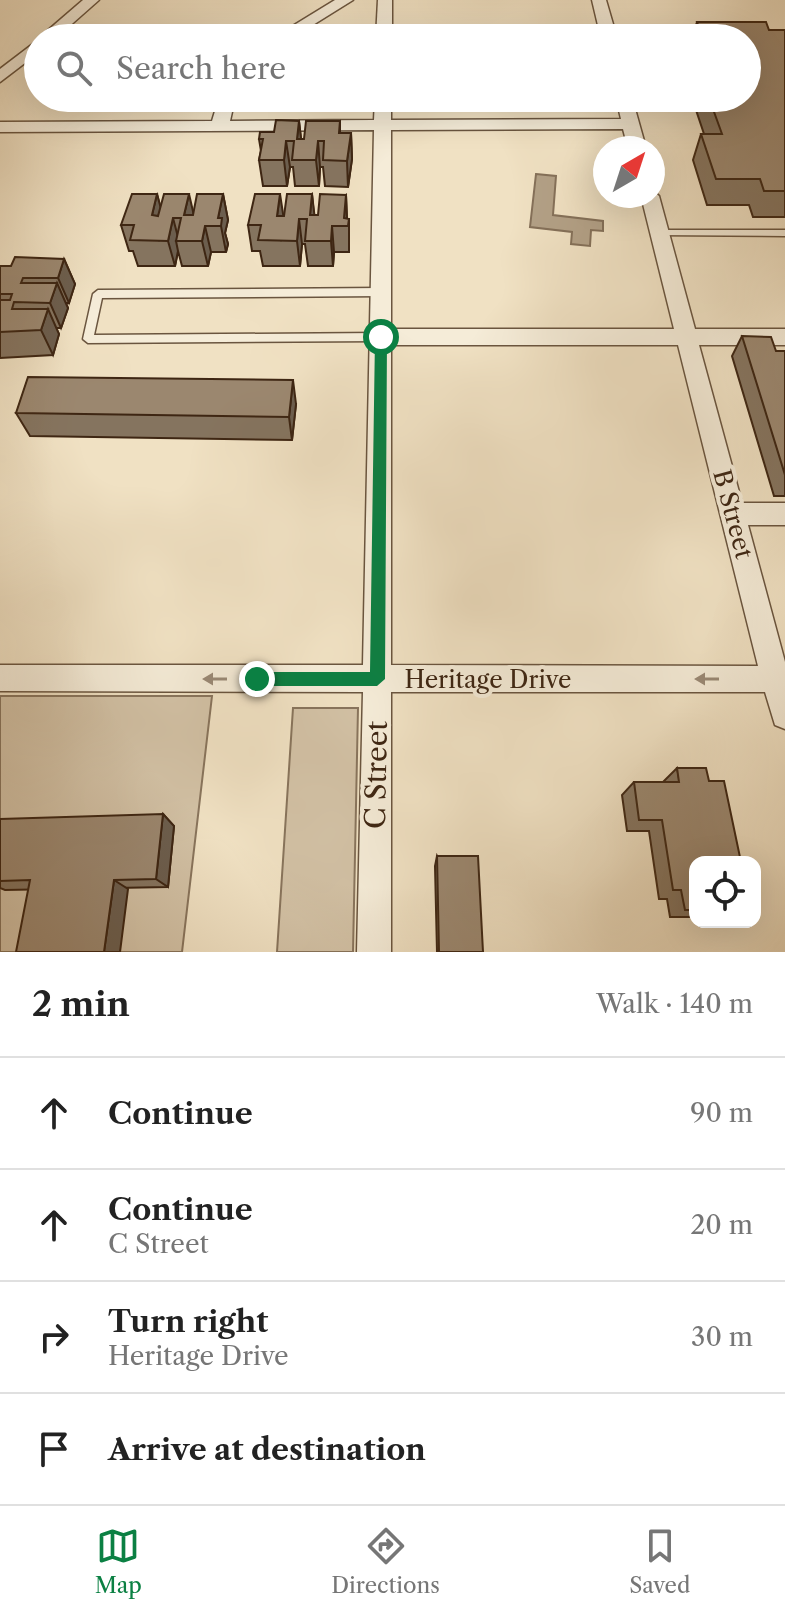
<!DOCTYPE html>
<meta charset="utf-8">
<style>
body{margin:0;font-family:"Libre Caslon Text",serif;background:#f2f2f2;color:#222}
.controls{position:absolute;right:24px;bottom:24px;display:grid;overflow:hidden;border-radius:16px;box-shadow:0 8px 32px #0002}
.controls button{width:72px;height:72px;display:grid;place-items:center;padding:0;border:0;border-bottom:2px solid #e0e0e0;background:#fff;color:#222;font:40px sans-serif}
.compass{position:absolute;left:593px;top:136px;width:72px;height:72px;border-radius:50%;background:#fff;box-shadow:0 8px 32px #0002;rotate:39deg}
.stop{position:absolute;width:24px;height:24px;margin:-18px;border:6px solid #0b8043;border-radius:50%;background:#fff}
.stop.end{background:#0b8043;border-color:#fff;box-shadow:0 2px 8px #0008}
.list{margin:0;padding:0;list-style:none}
h2{display:flex;justify-content:space-between;align-items:center;height:104px;margin:0;padding:0 32px;font-size:34px}
h2 small{font-size:26px;font-weight:400;color:#767676}
.list li{display:grid;grid-template-columns:52px 1fr auto;gap:24px;align-items:center;box-sizing:border-box;height:112px;padding:0 32px;border-top:2px solid #e0e0e0}
.list b{display:block;font-size:30px;white-space:nowrap}
.list p{margin:0;font-size:26px;white-space:nowrap;color:#767676}
.list em{font-size:26px;font-style:normal;color:#767676}
.icon{flex:none;width:44px;height:44px;fill:none;stroke:currentColor;stroke-width:2;stroke-linecap:round;stroke-linejoin:round}
.map{position:relative;flex:none;width:785px;height:952px;overflow:hidden}
.search{position:absolute;background:#fff;box-shadow:0 8px 32px #0002;left:24px;right:24px;top:24px;height:88px;display:flex;align-items:center;gap:20px;box-sizing:border-box;padding:0 28px;border-radius:44px;color:#767676;font-size:30px}
.sheet{height:552px;background:#fff}
nav{display:flex;justify-content:space-around;align-items:center;box-sizing:border-box;height:112px;border-top:2px solid #e0e0e0;background:#fff;font-size:22px;color:#767676}
nav a{display:grid;justify-items:center;gap:4px}
nav .on{color:#0b8043}
.map>svg:first-child{display:block}
.green{fill:#d2c1a5;stroke:#88745c;stroke-width:2}
.water{fill:#b3a187;stroke:#847059;stroke-width:2}
.lines{fill:none;stroke-linecap:round;stroke-linejoin:round}
.lane-casing{stroke:#6a553f;stroke-width:3}
.street-casing{stroke:#6a553f;stroke-width:3}
.lane{fill:#f5ecd8;fill-rule:evenodd}
.street{fill:#f5ecd8;fill-rule:evenodd}
.wall{fill:#85745f;stroke:#3e2613;stroke-width:2}
.shaded-wall{fill:#6c5e4e;stroke:#3e2613;stroke-width:2}
.building{fill:#9b876f;stroke:#3e2613;stroke-width:2}
.oneway{fill:#9a8976}
.route{fill:#0b8043}
.labels{text-anchor:middle;dominant-baseline:central;stroke-width:8;stroke-linejoin:round;paint-order:stroke}
.street-label{font-size:24px;fill:#3e2613;stroke:#f5ecd8}
.near-street-label{font-size:28px;fill:#3e2613;stroke:#f5ecd8}
</style>
<div class="map">
<svg width="785" height="952" viewBox="0 0 785 952">
<rect width="100%" height="100%" fill="#f0e1c3"/>
<filter id="stains"><feTurbulence type="fractalNoise" baseFrequency=".0025" numOctaves="4"/><feColorMatrix values="0 0 0 0 .2 0 0 0 0 .09 0 0 0 0 .02 0 0 0 .5 -.17"/></filter>
<radialGradient id="worn" r=".72"><stop offset=".6" stop-color="#630" stop-opacity="0"/><stop offset="1" stop-color="#630" stop-opacity=".3"/></radialGradient>
<!-- green -->
<g class="green">
<polygon points="0,696 212,696 182,952 0,952"/>
<polygon points="293,708 358,708 353,952 277,952"/>
</g>
<!-- water -->
<polygon class="water" points="536,174 556,176 553,215 603,221 603,231 591,230 590,246 571,244 572,232 530,227"/>
<g class="lines">
<defs>
<g id="lane">
<polygon points="659,230 785,230 785,236 656,235 654,233"/>
<polygon points="382,288 387,292 382,296 102,298 94,335 381,333 386,337 381,341 88,343 83,339 93,294 98,290"/>
</g>
<g id="street">
<polygon points="83,0 99,0 56,38 39,38"/>
<polygon points="335,0 353,0 292,38 273,38"/>
<polygon points="378,0 392,0 392,38 376,38"/>
<polygon points="592,0 606,0 617,38 601,38"/>
<polygon points="38,40 38,53 0,82 0,69"/>
<path d="M 219,98 L 235,98 L 230,121 L 374,120 L 375,98 L 391,98 L 391,120 L 621,119 L 616,98 L 632,98 L 646,148 L 628,148 L 623,129 L 391,130 L 391,329 L 674,329 L 641,196 L 653,196 L 653,191 L 659,196 L 695,329 L 785,329 L 785,345 L 699,345 L 742,503 L 785,503 L 785,525 L 748,525 L 785,662 L 785,729 L 775,725 L 765,692 L 391,692 L 391,952 L 357,952 L 363,692 L 0,691 L 0,665 L 363,665 L 374,130 L 0,132 L 0,122 L 212,121 ZM 391,345 L 678,345 L 758,666 L 391,665 Z"/>
</g>
</defs>
<!-- lane casing -->
<use href="#lane" class="lane-casing"/>
<!-- street casing -->
<use href="#street" class="street-casing"/>
<!-- lane -->
<use href="#lane" class="lane"/>
<!-- street -->
<use href="#street" class="street"/>
</g>
<!-- wall -->
<g class="wall">
<polygon points="697,22 769,30 785,30 785,217 753,217 749,205 707,205 693,160 701,134 704,134 692,98 747,98 747,38 666,38 668,31 694,31"/>
<polygon points="299,121 301,139 304,139 340,121 340,133 351,133 352,159 348,187 325,186 323,167 320,167 319,186 295,186 293,167 290,167 287,186 263,186 259,160 261,151 259,139"/>
<polygon points="157,194 160,206 193,212 223,194 228,220 225,233 228,244 226,252 211,252 208,266 182,266 178,251 175,266 138,266 133,251 129,251 121,225"/>
<polygon points="312,194 314,215 318,215 346,195 347,219 349,219 349,252 334,252 333,266 308,266 305,244 302,244 300,266 263,266 260,251 252,251 248,225 283,216"/>
<polygon points="64,259 75,284 69,303 66,303 68,308 61,328 56,328 59,334 53,355 0,358 0,266 11,266"/>
<polygon points="742,336 776,351 785,351 785,496 774,496 732,356"/>
<polygon points="296,404 292,440 30,436 16,413"/>
<polygon points="677,768 695,862 695,917 670,917 667,899 659,899 649,831 627,831 622,795 634,782 663,782"/>
<polygon points="163,814 174,826 168,887 5,890 0,888 0,881"/>
<polygon points="437,856 483,952 437,952 435,866"/>
</g>
<!-- shaded-wall -->
<g class="shaded-wall">
<polygon points="299,121 302,147 297,139"/>
<polygon points="351,133 352,159 348,187 347,161"/>
<polygon points="286,141 290,167 287,186 284,160"/>
<polygon points="318,141 320,167 319,186 316,160"/>
<polygon points="157,194 164,220 159,241 152,215"/>
<polygon points="189,194 195,220 184,215"/>
<polygon points="223,194 228,220 225,233 228,244 226,252 221,226 218,218"/>
<polygon points="280,194 284,220 281,241 277,216"/>
<polygon points="312,194 315,220 310,215"/>
<polygon points="346,195 347,220 344,218"/>
<polygon points="173,218 179,241 176,241 178,251 175,266 168,241"/>
<polygon points="299,219 302,244 300,266 297,241"/>
<polygon points="205,226 211,252 208,266 202,241"/>
<polygon points="332,226 334,252 333,266 331,241"/>
<polygon points="64,259 75,284 69,303 58,278"/>
<polygon points="57,283 68,308 61,328 50,303"/>
<polygon points="48,309 59,334 53,355 41,330"/>
<polygon points="293,380 296,404 292,440 289,417"/>
<polygon points="163,814 174,826 168,887 156,879"/>
<polygon points="114,880 128,889 120,952 104,952"/>
</g>
<!-- building -->
<g class="building">
<polygon points="697,22 766,22 769,30 785,30 785,191 764,191 760,179 716,179 701,134 722,134 709,98 747,98 747,38 670,38 668,31 700,31"/>
<polygon points="276,120 299,121 297,139 304,139 306,121 340,121 339,133 351,133 347,161 323,160 324,141 318,141 316,160 292,160 294,141 286,141 284,160 259,160 263,139 259,139 260,132 274,132"/>
<polygon points="132,194 157,194 152,215 158,216 164,194 189,194 184,215 193,215 197,194 223,194 218,218 222,218 221,226 205,226 202,241 176,241 181,218 173,218 168,241 130,240 134,225 121,225"/>
<polygon points="255,194 280,194 277,216 284,216 287,194 312,194 310,215 318,215 320,194 346,195 344,218 349,219 348,226 332,226 331,241 305,241 307,219 299,219 297,241 258,240 261,225 248,225"/>
<polygon points="15,257 64,259 58,278 23,278 21,283 57,283 50,303 14,302 12,309 48,309 41,330 0,332 0,300 10,300 12,294 0,294 0,266 11,266"/>
<polygon points="742,336 771,337 776,351 785,351 785,475"/>
<polygon points="28,377 293,380 289,417 16,413"/>
<polygon points="677,768 706,768 709,781 724,781 741,862 695,862 695,910 685,910 681,890 673,890 662,820 639,820 634,782 679,782"/>
<polygon points="163,814 156,879 114,880 104,952 16,952 30,880 0,881 0,819"/>
<polygon points="437,856 478,856 483,952 439,952"/>
</g>
<!-- one-way arrows -->
<defs><path id="oneway-solid" d="M-6-.8H1V-3.2L6.5 0L1 3.2V.8H-6Z" transform="scale(2)"/></defs>
<g class="oneway">
<use href="#oneway-solid" transform="translate(215 679) rotate(-180)"/>
<use href="#oneway-solid" transform="translate(707 679) rotate(180)"/>
</g>
<!-- route -->
<polygon class="route" points="381,332 387,337 385,679 377,686 257,686 249,679 257,672 370,672 375,337"/>
<g class="labels">
<!-- street labels -->
<g class="street-label">
<text transform="translate(733 514) rotate(75)">B Street</text>
<text x="488" y="679">Heritage Drive</text>
</g>
<!-- near-street labels -->
<g class="near-street-label">
<text transform="translate(376 775) rotate(-89)">C Street</text>
</g>
</g>
<rect width="100%" height="100%" filter="url(#stains)"/>
<rect width="100%" height="100%" fill="url(#worn)"/>
</svg>
<div class="controls">
<button><svg class="icon" aria-label="locate" viewBox="0 0 24 24"><circle cx="12" cy="12" r="6"/><path d="M12 2v4M12 18v4M2 12h4M18 12h4"/></svg></button>
</div>
<svg class="compass" viewBox="-18 -18 36 36"><path d="M0-13l5 13h-10z" fill="#e53935"/><path d="M0 13l5-13h-10z" fill="#767676"/></svg>
<div class="stop" style="left:381px;top:337px"></div>
<div class="stop end" style="left:257px;top:679px"></div>
<div class="search"><svg class="icon" aria-label="search" viewBox="0 0 24 24"><circle cx="10" cy="10" r="6"/><path d="M15 15l6 6"/></svg>Search here</div>
</div>
<section class="sheet">
<h2>2 min<small>Walk · 140 m</small></h2>
<ul class="list">
<li><svg class="icon" aria-label="ahead" viewBox="0 0 24 24"><path d="M12 20V5M6 11l6-6 6 6"/></svg><div><b>Continue</b></div><em>90 m</em></li>
<li><svg class="icon" aria-label="ahead" viewBox="0 0 24 24"><path d="M12 20V5M6 11l6-6 6 6"/></svg><div><b>Continue</b><p>C Street</p></div><em>20 m</em></li>
<li><svg class="icon" aria-label="right" viewBox="0 0 24 24"><path d="M7 20v-9h11M14 6l5 5-5 5"/></svg><div><b>Turn right</b><p>Heritage Drive</p></div><em>30 m</em></li>
<li><svg class="icon" aria-label="arrive" viewBox="0 0 24 24"><path d="M6 21V4h12l-3 4 3 4H6"/></svg><div><b>Arrive at destination</b></div></li>
</ul>
</section>
<nav>
<a class="on"><svg class="icon" aria-label="map" viewBox="0 0 24 24"><path d="M3 6l6-2 6 2 6-2v14l-6 2-6-2-6 2zM9 4v14M15 6v14"/></svg>Map</a>
<a><svg class="icon" aria-label="directions" viewBox="0 0 24 24"><path d="M12 3l9 9-9 9-9-9zM9 14v-3h6M13 9l2 2-2 2"/></svg>Directions</a>
<a><svg class="icon" aria-label="saved" viewBox="0 0 24 24"><path d="M7 4h10v16l-5-4-5 4z"/></svg>Saved</a>
</nav>
